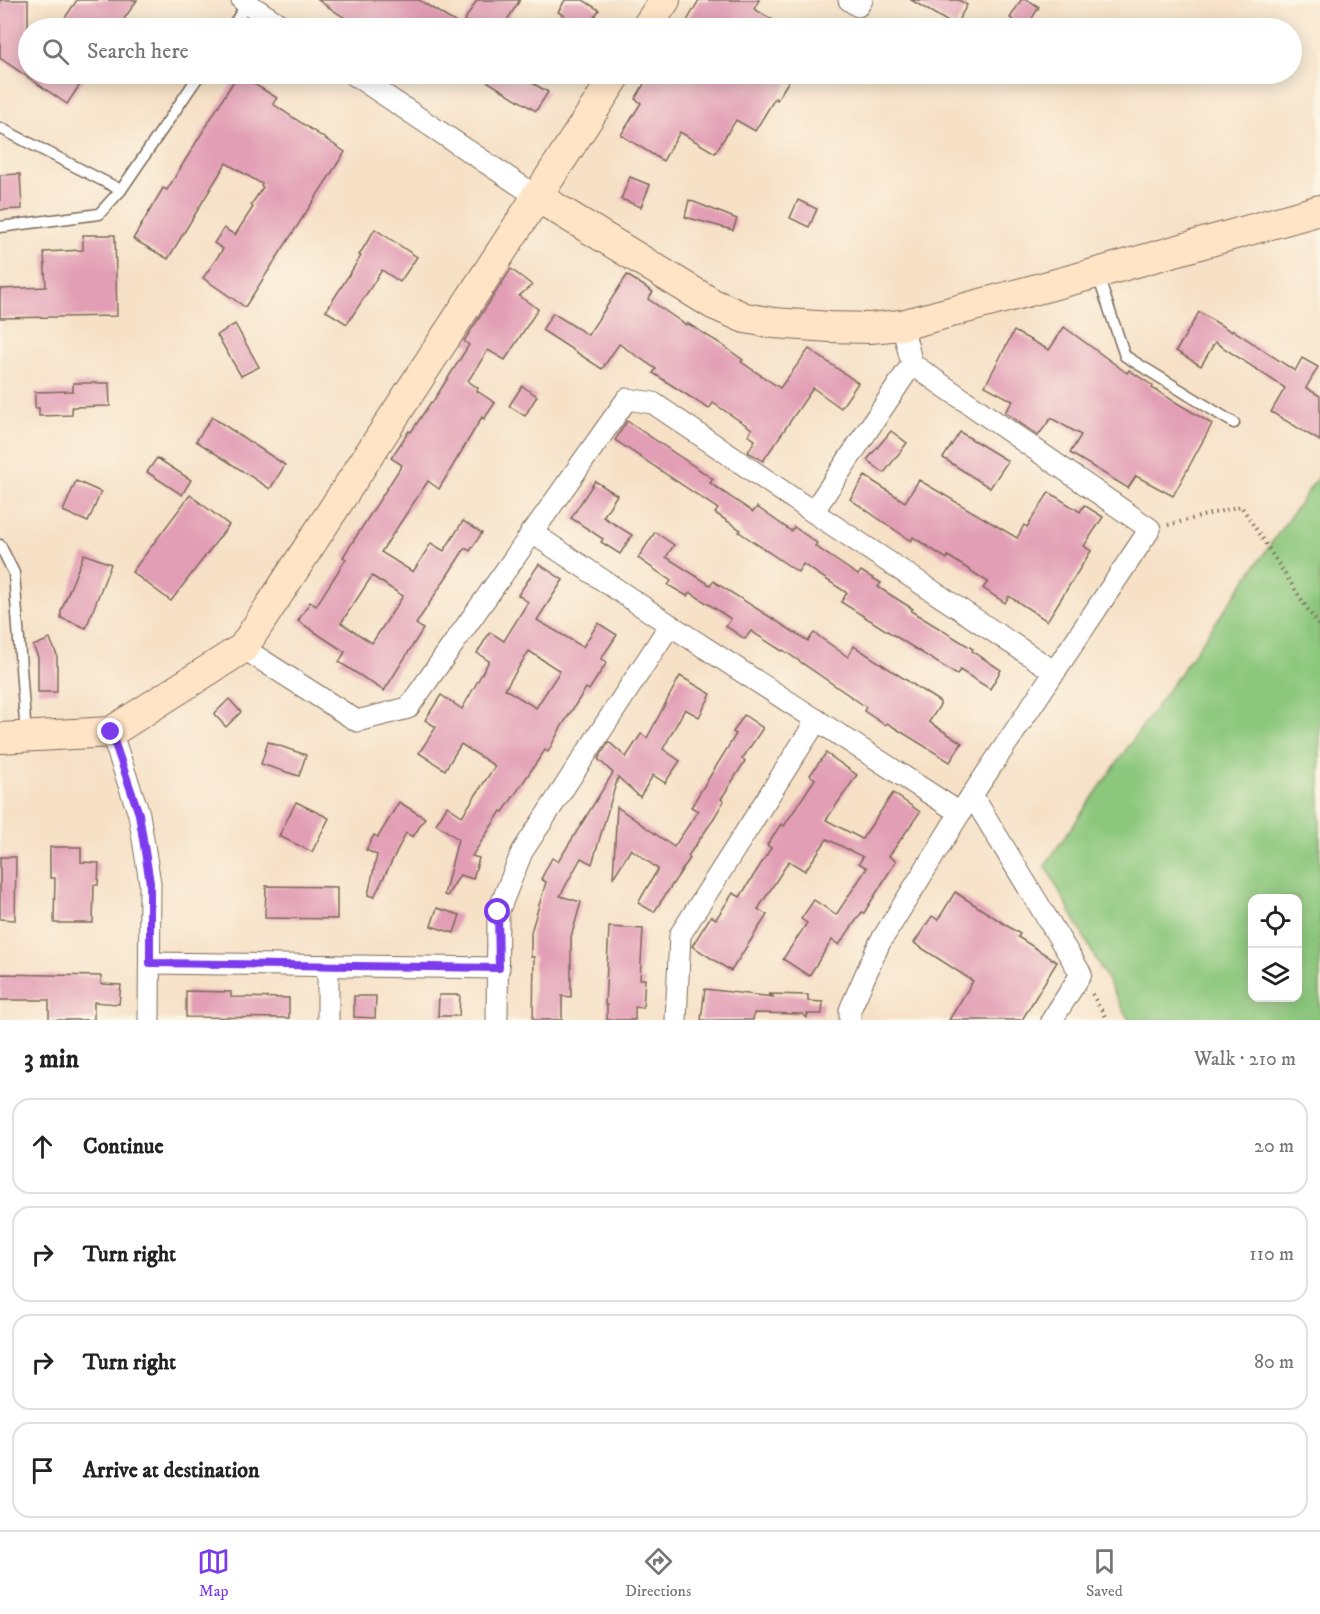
<!DOCTYPE html>
<meta charset="utf-8">
<style>
body{margin:0;font-family:"IM FELL DW Pica",serif;background:#f2f2f2;color:#222}
.controls{position:absolute;right:18px;bottom:18px;display:grid;overflow:hidden;border-radius:12px;box-shadow:0 3px 15px #0003}
.controls button{width:54px;height:54px;display:grid;place-items:center;padding:0;border:0;border-bottom:2px solid #e0e0e0;background:#fff;color:#222;font:30px sans-serif}
.stop{position:absolute;width:18px;height:18px;margin:-14px;border:4px solid #7c3aed;border-radius:50%;background:#fff}
.stop.end{background:#7c3aed;border-color:#fff;box-shadow:0 2px 6px #0008}
.list{margin:0;padding:0;list-style:none}
h2{display:flex;justify-content:space-between;align-items:center;height:78px;margin:0;padding:0 24px;font-size:26px}
h2 small{font-size:20px;font-weight:400;color:#767676}
.list li{display:grid;grid-template-columns:39px 1fr auto;gap:18px;align-items:center;box-sizing:border-box;height:96px;margin:0 12px 12px;padding:0 12px;border:2px solid #e0e0e0;border-radius:18px}
.list b{display:block;font-size:22px;white-space:nowrap}
.list em{font-size:20px;font-style:normal;color:#767676}
.icon{flex:none;width:33px;height:33px;fill:none;stroke:currentColor;stroke-width:2;stroke-linecap:round;stroke-linejoin:round}
.map{position:relative;flex:none;width:1320px;height:1020px;overflow:hidden}
.search{position:absolute;background:#fff;box-shadow:0 3px 15px #0003;left:18px;right:18px;top:18px;height:66px;display:flex;align-items:center;gap:15px;box-sizing:border-box;padding:0 21px;border-radius:33px;color:#767676;font-size:22px}
.sheet{height:510px;background:#fff}
nav{display:flex;justify-content:space-around;align-items:center;box-sizing:border-box;height:84px;border-top:2px solid #e0e0e0;background:#fff;font-size:16px;color:#767676}
nav a{display:grid;justify-items:center;gap:3px}
nav .on{color:#7c3aed}
.map>svg:first-child{display:block}
.green{fill:#8cc77d;stroke:#64784e;stroke-width:1.5;fill-rule:evenodd}
.building{fill:#e29eb5;fill-rule:evenodd}
.lines{fill:none;stroke-linecap:round;stroke-linejoin:round}
.lane-casing{stroke:#7c6a59;stroke-width:13}
.street-casing{stroke:#7c6a59;stroke-width:23}
.secondary-casing{stroke:#7c6a59;stroke-width:32}
.path{stroke:#7c6a59;stroke-width:4;stroke-dasharray:1.5 4.5;stroke-linecap:butt}
.lane{stroke:#fff;stroke-width:10}
.street{stroke:#fff;stroke-width:21}
.secondary{stroke:#ffe4c6;stroke-width:30}
.route{stroke:#7c3aed;stroke-width:8}
</style>
<div class="map">
<svg width="1320" height="1020" viewBox="0 0 1320 1020">
<rect width="100%" height="100%" fill="#fcf5e5"/>
<filter id="ink" filterUnits="userSpaceOnUse"><feTurbulence type="fractalNoise" baseFrequency=".0167" numOctaves="2"/><feDisplacementMap in="SourceGraphic" scale="12" xChannelSelector="R" yChannelSelector="G"/><feConvolveMatrix kernelMatrix="1 2 1 2 8 2 1 2 1" color-interpolation-filters="sRGB"/></filter>
<filter id="wash" filterUnits="userSpaceOnUse"><feTurbulence type="fractalNoise" baseFrequency=".008" numOctaves="4" result="noise"/><feDisplacementMap in="SourceGraphic" scale="24" xChannelSelector="R" yChannelSelector="G"/><feGaussianBlur stdDeviation="1.35" result="paint"/><feColorMatrix in="noise" values="0 0 0 0 0 0 0 0 0 0 0 0 0 0 0 0 0 1.4 0 .05"/><feComposite in="paint" operator="in"/></filter>
<g filter="url(#wash)">
<rect width="100%" height="100%" fill="#f6e1c7"/>
<!-- green -->
<path class="green" d="M 1320,474 L 1320,1020 L 1129,1020 L 1045,865 ZM 1252,898 L 1298,898 L 1298,998 L 1252,998 Z"/>
<g id="blocks">
<!-- building -->
<g class="building">
<polygon points="0,0 28,0 28,74 87,74 67,104 0,58"/>
<polygon points="77,0 137,0 118,28 58,28"/>
<polygon points="318,0 419,0 461,26 477,0 520,0 502,28 360,28"/>
<polygon points="565,0 583,0 599,10 587,28 557,28 565,16 558,12"/>
<polygon points="699,0 759,0 754,9 787,28 683,28"/>
<polygon points="911,0 959,0 967,5 955,26"/>
<polygon points="1021,0 1028,0 1039,7 1026,28 1010,18"/>
<polygon points="238,74 277,98 273,104 345,152 245,307 203,278 223,249 214,243 224,228 235,235 253,207 251,205 263,187 261,186 262,184 226,163 168,259 133,239 163,188 167,190"/>
<polygon points="475,74 517,74 548,92 536,111"/>
<polygon points="650,74 793,74 777,100 775,98 755,131 736,120 715,153 680,132 663,161 621,135 641,103 635,99"/>
<polygon points="20,174 22,209 0,210 0,175"/>
<polygon points="630,177 650,185 641,207 621,199"/>
<polygon points="689,200 737,219 733,230 685,217"/>
<polygon points="798,200 817,209 809,227 790,218"/>
<polygon points="375,229 417,257 400,282 382,270 347,324 326,311 361,256 359,255"/>
<polygon points="83,235 115,235 117,316 0,318 0,289 46,287 44,252 83,250"/>
<path d="M 511,269 L 532,285 L 519,296 L 538,309 L 505,360 L 488,350 L 468,381 L 478,388 L 477,391 L 495,403 L 484,419 L 482,417 L 439,489 L 428,481 L 381,552 L 413,572 L 431,543 L 444,551 L 463,521 L 482,533 L 470,551 L 465,548 L 416,624 L 423,629 L 384,691 L 339,662 L 345,652 L 298,621 L 310,602 L 316,606 L 346,559 L 343,557 L 402,465 L 391,458 L 409,431 L 411,432 L 431,402 L 432,403 L 469,345 L 464,341 ZM 372,576 L 403,596 L 372,643 L 341,623 Z"/>
<polygon points="627,275 653,292 648,299 686,325 687,323 721,344 743,360 741,362 780,388 809,349 858,383 841,408 813,388 763,461 748,452 755,440 748,435 752,429 713,403 709,409 676,388 653,373 656,369 619,344 602,369 542,330 553,313 588,335"/>
<polygon points="1199,312 1232,332 1233,330 1295,371 1302,358 1318,367 1306,388 1320,396 1320,441 1271,412 1285,388 1215,342 1201,366 1176,351"/>
<polygon points="235,324 259,367 241,376 217,335"/>
<polygon points="1064,327 1127,373 1129,370 1153,386 1152,388 1212,424 1173,496 1136,476 1128,488 1070,453 1081,435 1051,418 1038,436 1005,412 1013,401 985,386 1014,331 1049,350"/>
<polygon points="73,383 109,383 110,406 72,407 72,415 39,416 39,408 35,408 35,392 73,391"/>
<polygon points="522,386 537,396 525,416 509,406"/>
<polygon points="212,417 285,465 270,489 196,441"/>
<polygon points="627,421 713,479 710,483 753,512 757,507 791,531 794,527 817,543 815,546 858,575 861,571 881,583 878,587 913,609 911,611 973,649 972,651 1001,670 990,689 960,670 957,675 841,602 847,593 803,564 798,572 739,532 741,530 715,513 718,509 615,440"/>
<polygon points="891,431 907,443 884,473 867,460"/>
<polygon points="960,432 1008,461 990,488 943,458"/>
<polygon points="157,458 191,480 182,495 147,472"/>
<polygon points="865,476 905,502 919,480 1017,538 1024,525 1027,527 1049,492 1080,512 1084,505 1103,517 1084,546 1091,551 1047,621 1009,596 1005,603 983,588 988,582 948,556 947,559 913,537 911,541 850,499"/>
<polygon points="76,481 101,492 88,522 63,511"/>
<polygon points="595,481 617,495 603,517 632,535 620,554 601,542 603,539 571,518"/>
<polygon points="190,495 229,525 171,601 132,572"/>
<polygon points="655,532 674,545 666,557 710,585 713,581 808,641 814,633 848,657 854,646 940,702 940,705 929,722 962,743 950,762 887,723 885,725 864,711 866,707 783,650 782,651 751,631 745,639 726,626 731,619 690,592 687,596 668,585 671,581 638,558"/>
<polygon points="84,554 111,564 86,628 61,618 61,611"/>
<path d="M 539,564 L 563,580 L 537,620 L 583,647 L 598,623 L 617,635 L 601,659 L 607,662 L 589,690 L 586,688 L 560,729 L 548,752 L 545,750 L 503,812 L 501,811 L 472,856 L 479,858 L 473,879 L 460,875 L 447,896 L 444,895 L 458,839 L 436,824 L 447,806 L 462,816 L 495,766 L 461,744 L 445,770 L 419,753 L 436,727 L 425,720 L 441,695 L 462,709 L 489,661 L 477,653 L 490,632 L 504,641 L 528,602 L 518,595 ZM 529,651 L 560,671 L 536,708 L 505,689 Z"/>
<polygon points="50,639 57,655 57,692 38,692 38,657 33,646"/>
<polygon points="680,676 711,694 699,717 685,709 663,749 680,761 665,783 653,775 640,797 618,777 592,864 581,858 560,896 581,902 571,937 571,997 562,996 562,1020 533,1020 534,957 531,957 531,932 546,882 541,879 552,858 558,862 613,773 598,759 609,742 626,757 641,734 647,738"/>
<polygon points="229,699 241,712 226,727 214,714"/>
<polygon points="744,715 763,728 742,759 745,761 721,799 724,801 711,823 688,856 690,858 654,912 638,903 658,869 631,849 613,878 617,807 674,847 698,811 691,807 736,734 733,732"/>
<polygon points="268,742 306,755 299,776 261,764"/>
<polygon points="826,753 857,775 826,820 862,839 893,793 920,812 889,856 896,861 864,913 862,912 839,945 832,940 809,976 783,959 807,923 801,919 814,900 836,915 867,868 859,863 863,857 827,839 805,871 789,861 758,909 767,915 731,971 692,946 711,916 716,919 733,893 740,897 771,848 767,845 781,824 784,826 815,779 810,775"/>
<polygon points="296,802 329,818 312,852 279,836"/>
<polygon points="399,802 425,818 413,837 406,833 374,897 368,895 377,855 366,850 374,835 378,837"/>
<polygon points="50,847 81,847 81,862 99,863 98,885 94,885 93,923 54,923 55,878 50,878"/>
<polygon points="0,857 16,857 15,920 0,919"/>
<polygon points="266,886 337,887 337,919 265,918"/>
<polygon points="955,892 1020,934 1018,937 1057,962 1022,1020 949,1020 973,981 914,943 932,916 938,920"/>
<polygon points="437,908 460,915 454,933 431,926"/>
<polygon points="609,927 643,929 640,979 645,979 643,1008 635,1007 635,1020 607,1020 607,1005 605,1005"/>
<polygon points="0,974 101,976 101,984 121,985 119,1004 94,1002 94,1020 49,1020 49,1000 0,1000"/>
<polygon points="705,989 774,997 768,994 808,995 808,1001 823,1002 822,1014 807,1014 807,1018 802,1014 754,1013 753,1020 701,1020"/>
<polygon points="186,991 231,992 231,997 289,998 289,1018 186,1017"/>
<polygon points="439,995 460,995 459,1016 438,1016"/>
<polygon points="354,996 376,996 375,1018 354,1017"/>
</g>
</g>
</g>
<g filter="url(#ink)">
<use href="#blocks" fill-opacity="0" stroke="#7c6a59" stroke-width="1.5"/>
<g class="lines">
<defs>
<g id="lane">
<polyline points="231,28 248,3"/>
<polyline points="0,128 121,190 200,74"/>
<polyline points="0,227 99,214 121,190"/>
<polyline points="1098,276 1125,356 1234,423"/>
<polyline points="0,545 14,573 26,736"/>
</g>
<g id="street">
<polyline points="242,0 285,28"/>
<polyline points="849,0 858,6 862,0"/>
<polyline points="353,74 536,196"/>
<polyline points="813,512 912,364 902,325"/>
<polyline points="531,532 670,625 960,813"/>
<polyline points="243,648 357,721 408,708 627,399 653,403 813,512 1055,672"/>
<polyline points="111,732 139,814 150,883 149,1020"/>
<polyline points="972,795 1081,974 1052,1020"/>
<polyline points="150,963 499,968"/>
<polyline points="328,966 328,1020"/>
<polyline points="497,1020 498,912 522,852 670,625"/>
<polyline points="676,1020 680,935 817,720"/>
<polyline points="850,1020 850,1010 879,944 960,813 1150,529 912,364"/>
</g>
<g id="secondary">
<polyline points="646,28 665,0"/>
<polyline points="536,196 713,304 745,318 774,323 830,327 870,328 902,325 1097,273 1320,210"/>
<polyline points="0,738 111,732 243,648 617,74"/>
</g>
</defs>
<!-- lane casing -->
<use href="#lane" class="lane-casing"/>
<!-- street casing -->
<use href="#street" class="street-casing"/>
<!-- secondary casing -->
<use href="#secondary" class="secondary-casing"/>
<!-- path -->
<g class="path">
<polyline points="1168,525 1241,506 1320,628"/>
<polyline points="1092,994 1107,1020"/>
</g>
<!-- lane -->
<use href="#lane" class="lane"/>
<!-- street -->
<use href="#street" class="street"/>
<!-- secondary -->
<use href="#secondary" class="secondary"/>
</g>
</g>
<g class="lines" filter="url(#ink)">
<!-- route -->
<polyline class="route" points="111,732 139,814 150,883 150,963 499,968 498,912"/>
</g>
</svg>
<div class="controls">
<button><svg class="icon" aria-label="locate" viewBox="0 0 24 24"><circle cx="12" cy="12" r="6"/><path d="M12 2v4M12 18v4M2 12h4M18 12h4"/></svg></button>
<button><svg class="icon" aria-label="layers" viewBox="0 0 24 24"><path d="M12 4l9 5-9 5-9-5zM3 14l9 5 9-5"/></svg></button>
</div>
<div class="stop" style="left:498px;top:912px"></div>
<div class="stop end" style="left:111px;top:732px"></div>
<div class="search"><svg class="icon" aria-label="search" viewBox="0 0 24 24"><circle cx="10" cy="10" r="6"/><path d="M15 15l6 6"/></svg>Search here</div>
</div>
<section class="sheet">
<h2>3 min<small>Walk · 210 m</small></h2>
<ul class="list">
<li><svg class="icon" aria-label="ahead" viewBox="0 0 24 24"><path d="M12 20V5M6 11l6-6 6 6"/></svg><div><b>Continue</b></div><em>20 m</em></li>
<li><svg class="icon" aria-label="right" viewBox="0 0 24 24"><path d="M7 20v-9h11M14 6l5 5-5 5"/></svg><div><b>Turn right</b></div><em>110 m</em></li>
<li><svg class="icon" aria-label="right" viewBox="0 0 24 24"><path d="M7 20v-9h11M14 6l5 5-5 5"/></svg><div><b>Turn right</b></div><em>80 m</em></li>
<li><svg class="icon" aria-label="arrive" viewBox="0 0 24 24"><path d="M6 21V4h12l-3 4 3 4H6"/></svg><div><b>Arrive at destination</b></div></li>
</ul>
</section>
<nav>
<a class="on"><svg class="icon" aria-label="map" viewBox="0 0 24 24"><path d="M3 6l6-2 6 2 6-2v14l-6 2-6-2-6 2zM9 4v14M15 6v14"/></svg>Map</a>
<a><svg class="icon" aria-label="directions" viewBox="0 0 24 24"><path d="M12 3l9 9-9 9-9-9zM9 14v-3h6M13 9l2 2-2 2"/></svg>Directions</a>
<a><svg class="icon" aria-label="saved" viewBox="0 0 24 24"><path d="M7 4h10v16l-5-4-5 4z"/></svg>Saved</a>
</nav>
